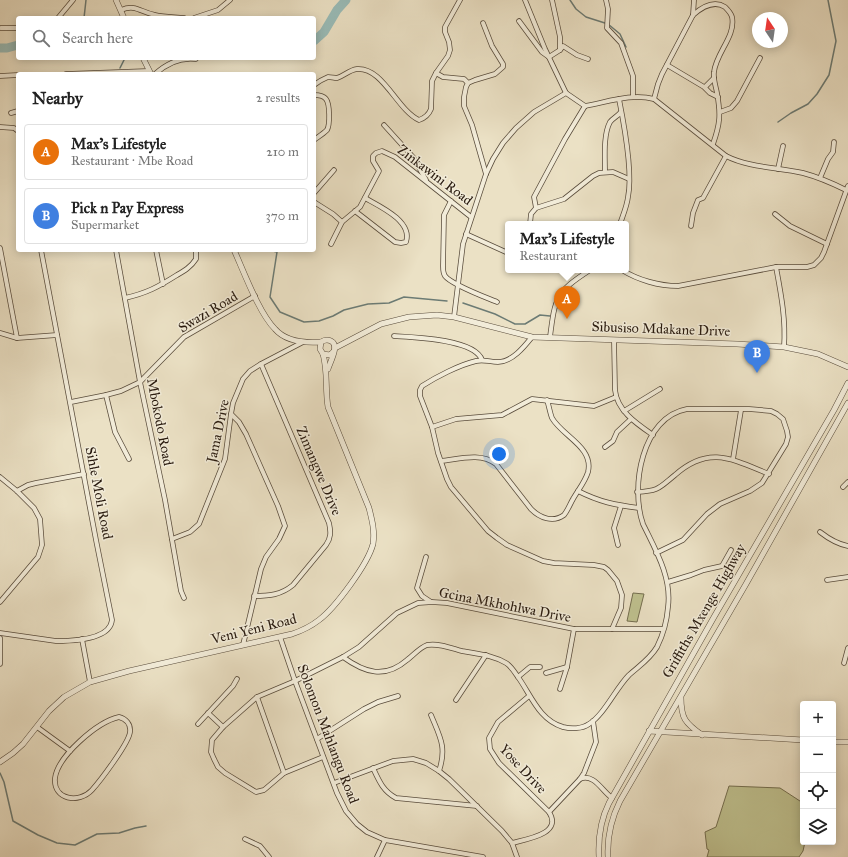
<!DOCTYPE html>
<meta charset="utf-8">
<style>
body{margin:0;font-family:"IM FELL Great Primer",serif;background:#f6f6f6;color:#222}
.controls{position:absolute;right:12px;bottom:12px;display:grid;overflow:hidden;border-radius:4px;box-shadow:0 2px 10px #0003}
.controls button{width:36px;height:36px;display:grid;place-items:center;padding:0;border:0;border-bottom:1px solid #e0e0e0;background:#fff;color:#222;font:20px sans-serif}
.compass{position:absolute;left:752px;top:12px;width:36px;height:36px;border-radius:50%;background:#fff;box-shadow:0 2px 10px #0003;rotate:347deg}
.you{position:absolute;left:499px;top:454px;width:14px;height:14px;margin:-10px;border:3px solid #fff;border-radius:50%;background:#1a73e8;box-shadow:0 0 0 6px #1a73e833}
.badge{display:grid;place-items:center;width:26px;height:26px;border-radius:50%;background:#0f766e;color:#fff;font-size:13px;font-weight:700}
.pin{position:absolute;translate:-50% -33px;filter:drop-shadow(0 1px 2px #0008)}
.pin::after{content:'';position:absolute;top:21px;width:14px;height:12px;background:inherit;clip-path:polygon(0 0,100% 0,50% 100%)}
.popup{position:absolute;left:505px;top:221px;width:124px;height:52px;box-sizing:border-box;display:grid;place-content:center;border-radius:4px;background:#fff;filter:drop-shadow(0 1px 3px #0005);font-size:13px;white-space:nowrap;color:#767676}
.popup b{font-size:15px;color:#222}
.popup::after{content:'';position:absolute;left:50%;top:100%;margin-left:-8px;border:8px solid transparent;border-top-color:#fff}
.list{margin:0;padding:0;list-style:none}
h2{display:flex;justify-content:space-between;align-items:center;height:52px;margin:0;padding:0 16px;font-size:17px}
h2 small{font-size:13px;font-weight:400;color:#767676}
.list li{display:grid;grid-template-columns:26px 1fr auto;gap:12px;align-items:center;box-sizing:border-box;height:56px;margin:0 8px 8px;padding:0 8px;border:1px solid #e0e0e0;border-radius:4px}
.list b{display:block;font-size:15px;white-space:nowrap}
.list p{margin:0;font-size:13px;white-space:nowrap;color:#767676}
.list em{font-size:13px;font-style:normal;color:#767676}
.icon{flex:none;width:22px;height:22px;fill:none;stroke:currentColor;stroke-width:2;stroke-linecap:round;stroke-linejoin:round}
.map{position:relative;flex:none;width:848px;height:857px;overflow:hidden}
.search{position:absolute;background:#fff;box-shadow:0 2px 10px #0003;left:16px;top:16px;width:300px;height:44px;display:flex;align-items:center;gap:10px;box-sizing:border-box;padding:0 14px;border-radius:4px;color:#767676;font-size:15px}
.panel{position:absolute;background:#fff;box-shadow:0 2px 10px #0003;left:16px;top:72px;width:300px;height:180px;border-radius:4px}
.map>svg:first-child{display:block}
.green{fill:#bfc18f;stroke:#746e4f}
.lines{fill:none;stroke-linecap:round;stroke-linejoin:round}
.stream{stroke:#6c7b74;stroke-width:1.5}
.river{stroke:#99bcb8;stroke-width:9}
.minor-casing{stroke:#594c3c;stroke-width:5.5}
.tertiary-casing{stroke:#594c3c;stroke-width:6}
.minor{stroke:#f2ecd9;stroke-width:4}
.tertiary{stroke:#f2ecd9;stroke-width:5}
.labels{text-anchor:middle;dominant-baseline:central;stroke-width:3;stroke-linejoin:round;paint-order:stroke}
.street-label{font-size:14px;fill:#281a0f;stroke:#f2ecd9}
</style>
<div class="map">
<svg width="848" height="857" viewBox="0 0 848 857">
<rect width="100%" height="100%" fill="#ebe1c5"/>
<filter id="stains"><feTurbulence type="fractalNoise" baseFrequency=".005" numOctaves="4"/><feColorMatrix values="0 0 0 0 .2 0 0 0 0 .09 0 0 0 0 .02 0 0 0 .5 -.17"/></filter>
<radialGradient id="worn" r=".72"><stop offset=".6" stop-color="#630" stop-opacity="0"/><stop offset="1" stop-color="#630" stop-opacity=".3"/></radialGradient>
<!-- green -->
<g class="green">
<polygon points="633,593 644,594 637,622 627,621"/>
<polygon points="729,786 780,788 803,803 803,842 805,842 803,851 799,857 707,857 709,850 707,849 705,832 716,827"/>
</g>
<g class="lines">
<!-- stream -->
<g class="stream">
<polyline points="570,0 576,9 586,17 608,24 620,34 626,47"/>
<polyline points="84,18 86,0"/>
<polyline points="120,68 125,58"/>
<polyline points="778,122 791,113 808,104 817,94 829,75 836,41 828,0"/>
<polyline points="268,250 277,252 270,297 280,312 304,322 319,321 333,316 344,310 368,304 389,303 404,297 447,301"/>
<polyline points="463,303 495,314 515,324 525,324 540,315 550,316"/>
<polyline points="0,773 4,782 13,821 38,835 57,843 75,845 97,834 119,833 135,828 146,826"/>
</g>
<!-- river -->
<g class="river">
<polyline points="314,41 324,32 337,10 346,0"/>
<polyline points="0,48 7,48 18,45"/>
</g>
<defs>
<g id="minor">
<polyline points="525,0 545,49 566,93"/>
<polyline points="606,0 608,9 607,28 621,43 633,76 633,96"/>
<path d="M 121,10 C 136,4 140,12 155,15 C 164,17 174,17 184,18"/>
<polyline points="693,15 694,0"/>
<polyline points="58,18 73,0"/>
<polyline points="194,18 218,10 230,0"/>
<polyline points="519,21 542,52 549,57 560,50 560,37 552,0"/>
<polyline points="483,23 492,46 503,64 503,67 495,74 475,80 468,83 466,87 464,97 464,106 472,125 486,174"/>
<polyline points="1,28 18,28"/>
<polyline points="560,50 563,46 577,55 588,59"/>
<polyline points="667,65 704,87 710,93 718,97"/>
<polyline points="436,73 443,77 464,79 468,83"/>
<polyline points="66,74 149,71"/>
<path d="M 155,74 C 167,63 180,57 196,59"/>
<polyline points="0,76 18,75"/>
<path d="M 314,85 C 318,82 323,79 328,77 C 331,77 334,78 337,78 C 344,76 349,70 357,69 C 383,67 397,110 419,120 C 425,118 429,114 431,109 L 432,81 L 436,73 L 448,56 L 450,50 L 449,42 L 445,32 L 445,27 L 460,0"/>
<polyline points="705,87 714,78"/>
<path d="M 314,95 C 318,95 323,95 326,99 C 330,104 330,125 327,130 C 323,134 318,137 314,140"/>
<path d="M 619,99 C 624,124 633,173 628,197 C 627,206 623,215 620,224"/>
<path d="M 654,99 L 658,84 L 662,74 L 693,15 C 702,7 714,0 725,7 C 728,10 731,13 732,17 C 736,36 716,53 714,72 C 713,79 716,87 717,93 C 721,115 720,124 713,144"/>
<path d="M 585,106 C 608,102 631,93 654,99 L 726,156 C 750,168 777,167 803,173 C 818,177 832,183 846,190"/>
<polyline points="720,112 731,108 737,101 760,58"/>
<polyline points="11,113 18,111"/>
<polyline points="384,125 413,157 426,180"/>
<polyline points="0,127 14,128 18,131"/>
<polyline points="778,169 783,146"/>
<path d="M 605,172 C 605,158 603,135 610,122 C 613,118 618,116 621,112"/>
<polyline points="820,178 828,159 833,152 834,142"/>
<polyline points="314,193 334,170"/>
<path d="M 451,201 L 444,215 L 443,266 C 443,269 443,273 445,276 C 452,285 485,297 497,302"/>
<polyline points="314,202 333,214 342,222"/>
<polyline points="536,208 564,199 593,176 599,173 613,172 629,179"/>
<path d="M 355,211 L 395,242 L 401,243 L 406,242 C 413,221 379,206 365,198"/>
<polyline points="775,214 790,226 827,244"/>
<polyline points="530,224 531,214 536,208 534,197 565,139 585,106"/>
<polyline points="691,226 693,213 698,200 703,198 726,156"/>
<polyline points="466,234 508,253"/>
<polyline points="331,244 342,222 360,207 379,171 373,161 373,156 376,153 382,151 395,157 471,217"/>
<polyline points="0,248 17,338"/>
<polyline points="116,250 140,382 165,500 181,591 184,598"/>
<polyline points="156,250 163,284"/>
<path d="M 776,267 C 781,294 786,319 784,347"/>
<path d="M 622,270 C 638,280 659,286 678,286 L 776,267 L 807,267 L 814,265 L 821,258 L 824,252 L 848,186"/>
<path d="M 125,298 C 147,293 158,287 177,275 C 184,271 191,267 196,259 L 196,250"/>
<polyline points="454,317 463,244 486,174 493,159 503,143 516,128 534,112 566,93 585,106"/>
<polyline points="0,333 17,338 57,335"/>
<path d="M 394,336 C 413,337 475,339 482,360"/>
<path d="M 532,337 C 524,347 512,362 498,362 C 490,362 484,359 476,361 C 459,365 436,377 422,386 L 420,390 L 420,396 L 432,427 L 438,453 L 447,479 L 451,487 L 488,531 L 497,538 L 507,545 L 543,561 L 554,563 L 594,565 L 604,567 L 608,570 L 617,581 L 622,595 L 621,608 L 612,629"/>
<path d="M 550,337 C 555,297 556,292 590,270"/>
<path d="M 614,340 L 615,390 C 617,411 637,424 653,435"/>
<polyline points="106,395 115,432 129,459"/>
<polyline points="71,402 106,395 121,391 140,382 184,337 255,296"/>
<polyline points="624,411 660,389"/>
<polyline points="231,414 239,422 246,434 278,506 285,526 279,539 266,557 261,569 243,645"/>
<polyline points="432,427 456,419 502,415 532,399 594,406 616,397"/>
<polyline points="605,447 613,441 617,432 631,419"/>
<polyline points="733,459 741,410"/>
<path d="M 441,461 C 459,459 481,452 496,464 L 531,509 C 540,518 553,523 564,515 C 568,510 570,504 573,499 C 578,490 585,482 588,472 C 594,447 562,436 552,418 C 550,413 549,406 547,400"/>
<polyline points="0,477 17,491 34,508 40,519 42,545 38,557 0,602"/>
<polyline points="843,487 848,482"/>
<polyline points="17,491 28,485 36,483 84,474"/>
<path d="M 578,491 C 600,502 615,505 639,508"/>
<path d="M 637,492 C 659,491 659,488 675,475 C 709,445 732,459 769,474"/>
<path d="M 820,532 C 829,539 837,544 848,546"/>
<polyline points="172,539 190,532 199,524 225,459 231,414 233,403 243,379 250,371 261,364 303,342"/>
<polyline points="618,545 614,528 621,506"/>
<polyline points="426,557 417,588 422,596 431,602"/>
<polyline points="827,580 848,577"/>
<polyline points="668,582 691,575 704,570 722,566 731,550"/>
<path d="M 254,596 C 269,596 281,595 293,585 L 326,545 C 331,538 331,532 329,523 L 261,364"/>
<path d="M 0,633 L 56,641 C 72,641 110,640 112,620 L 96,540 L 41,250"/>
<polyline points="280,637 295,681 337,793 346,811 357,824 367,832 385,840 483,857"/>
<polyline points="0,638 0,664"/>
<polyline points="82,639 90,682"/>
<path d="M 343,657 C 365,673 385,679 407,660 C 414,655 419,648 427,645 C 439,643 451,648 462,651 C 477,654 493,655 506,663 C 511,666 514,671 518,677 C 531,695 539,720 563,727 C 571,729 582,729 589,724 C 604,715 616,688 629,675 C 639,666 650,659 657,647 C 663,635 667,620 668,607 C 672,577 655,549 643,524 C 630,487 642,417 687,409 L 749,409 L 771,411 L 777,414 L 783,419 L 787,431 L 788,437 L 786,444 L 762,483 L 750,491 L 720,504 L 707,514 L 683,540 L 656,553"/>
<polyline points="844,663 848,648"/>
<polyline points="546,673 567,667"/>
<polyline points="518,677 530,667 540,667"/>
<polyline points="560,689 567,667 574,629"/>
<polyline points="257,697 284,773"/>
<polyline points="456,700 486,655"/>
<polyline points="208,713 223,727"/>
<path d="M 431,715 C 440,737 447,747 439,771"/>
<path d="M 119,717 C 126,719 131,724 130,732 C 129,743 100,781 92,790 C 79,804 53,800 55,778 C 58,756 97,722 119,717 Z"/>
<polyline points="198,724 233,686 237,679"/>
<polyline points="37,727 70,751"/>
<polyline points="317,739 364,709 378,702 398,696"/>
<polyline points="323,757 284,773 264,790 256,792 225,773 218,767 214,759 211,752 212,740 223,727 257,697 295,681 343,657 359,647 397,613 418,603 432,602 447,603 574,629 663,629"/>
<path d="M 373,768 C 379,781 383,791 396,798 L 477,806"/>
<path d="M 580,779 C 594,773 602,791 612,798"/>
<polyline points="334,783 393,761 413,759 426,763 439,771 449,779 502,831 512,843 517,857"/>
<polyline points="549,812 580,779 584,773 596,742 593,721"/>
<polyline points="245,839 260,846 269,857"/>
<path d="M 512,843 C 527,839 563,834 549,812 L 499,763 L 490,749 L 489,738 L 498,722 L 529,696"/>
<polyline points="377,857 385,840"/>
</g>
<g id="tertiary">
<polyline points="116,0 124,18"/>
<polyline points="143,58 151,74"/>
<path d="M 234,250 C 244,272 259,313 275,329 C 286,342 306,343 321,342"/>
<polyline points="335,348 381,324 409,317 437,315 454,317 532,337 737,344 784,347 818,354 848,367"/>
<path d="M 328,369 C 330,362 340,345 331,341 C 327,339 324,340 321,342 L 320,349 L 323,354 L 330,355 L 333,352"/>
<path d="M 681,698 C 681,718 685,723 702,735"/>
<polyline points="649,731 803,740"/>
<polyline points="833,742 848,742"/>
<path d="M 0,762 L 13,753 L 23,744 L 49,711 L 64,697 L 90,682 L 129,671 L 292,634 C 301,631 310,627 319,620 C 335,608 368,564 373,544 C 375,531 372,520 369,508 L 328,407 C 325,389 328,372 323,354"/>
<path d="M 599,857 C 598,838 600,821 609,803 L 714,617 L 834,410 L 848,383"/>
<path d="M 608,857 C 607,837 611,819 620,801 L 746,584 L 848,403"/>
</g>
</defs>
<!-- minor casing -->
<use href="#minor" class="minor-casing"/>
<!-- tertiary casing -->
<use href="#tertiary" class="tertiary-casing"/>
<!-- minor -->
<use href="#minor" class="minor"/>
<!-- tertiary -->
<use href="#tertiary" class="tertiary"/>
</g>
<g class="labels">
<!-- street labels -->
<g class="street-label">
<text transform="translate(435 175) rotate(37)">Zinkawini Road</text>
<text transform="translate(208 312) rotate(-31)">Swazi Road</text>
<text transform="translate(661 329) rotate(2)">Sibusiso Mdakane Drive</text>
<text transform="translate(160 422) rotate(79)">Mbokodo Road</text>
<text transform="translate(218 431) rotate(-78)">Jama Drive</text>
<text transform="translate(319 471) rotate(67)">Zimangwe Drive</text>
<text transform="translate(99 493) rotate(79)">Sihle Moli Road</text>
<text transform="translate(505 605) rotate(11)">Gcina Mkhohlwa Drive</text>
<text transform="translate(704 611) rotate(-60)">Griffiths Mxenge Highway</text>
<text transform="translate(254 629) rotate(-14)">Veni Yeni Road</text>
<text transform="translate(328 734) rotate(69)">Solomon Mahlangu Road</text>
<text transform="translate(523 769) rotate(47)">Yose Drive</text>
</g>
</g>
<rect width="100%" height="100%" filter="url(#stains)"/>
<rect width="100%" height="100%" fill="url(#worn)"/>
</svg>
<div class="controls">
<button>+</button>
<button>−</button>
<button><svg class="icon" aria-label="locate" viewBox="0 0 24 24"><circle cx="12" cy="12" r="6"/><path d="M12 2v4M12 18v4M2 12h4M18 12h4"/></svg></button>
<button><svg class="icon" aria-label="layers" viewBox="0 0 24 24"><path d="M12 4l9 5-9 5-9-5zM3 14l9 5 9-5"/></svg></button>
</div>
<svg class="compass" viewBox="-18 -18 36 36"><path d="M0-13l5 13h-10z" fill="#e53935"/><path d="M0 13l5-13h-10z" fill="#767676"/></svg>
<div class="you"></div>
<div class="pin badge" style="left:567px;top:319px;background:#e8710a">A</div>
<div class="popup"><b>Max's Lifestyle</b>Restaurant</div>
<div class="pin badge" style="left:757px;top:373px;background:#3f7fe0">B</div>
<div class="search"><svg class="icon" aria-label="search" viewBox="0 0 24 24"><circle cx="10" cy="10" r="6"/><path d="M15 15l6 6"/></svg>Search here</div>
<section class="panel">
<h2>Nearby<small>2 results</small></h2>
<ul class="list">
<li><span class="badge" style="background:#e8710a">A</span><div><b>Max's Lifestyle</b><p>Restaurant · Mbe Road</p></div><em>210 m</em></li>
<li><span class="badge" style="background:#3f7fe0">B</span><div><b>Pick n Pay Express</b><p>Supermarket</p></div><em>370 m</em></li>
</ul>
</section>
</div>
